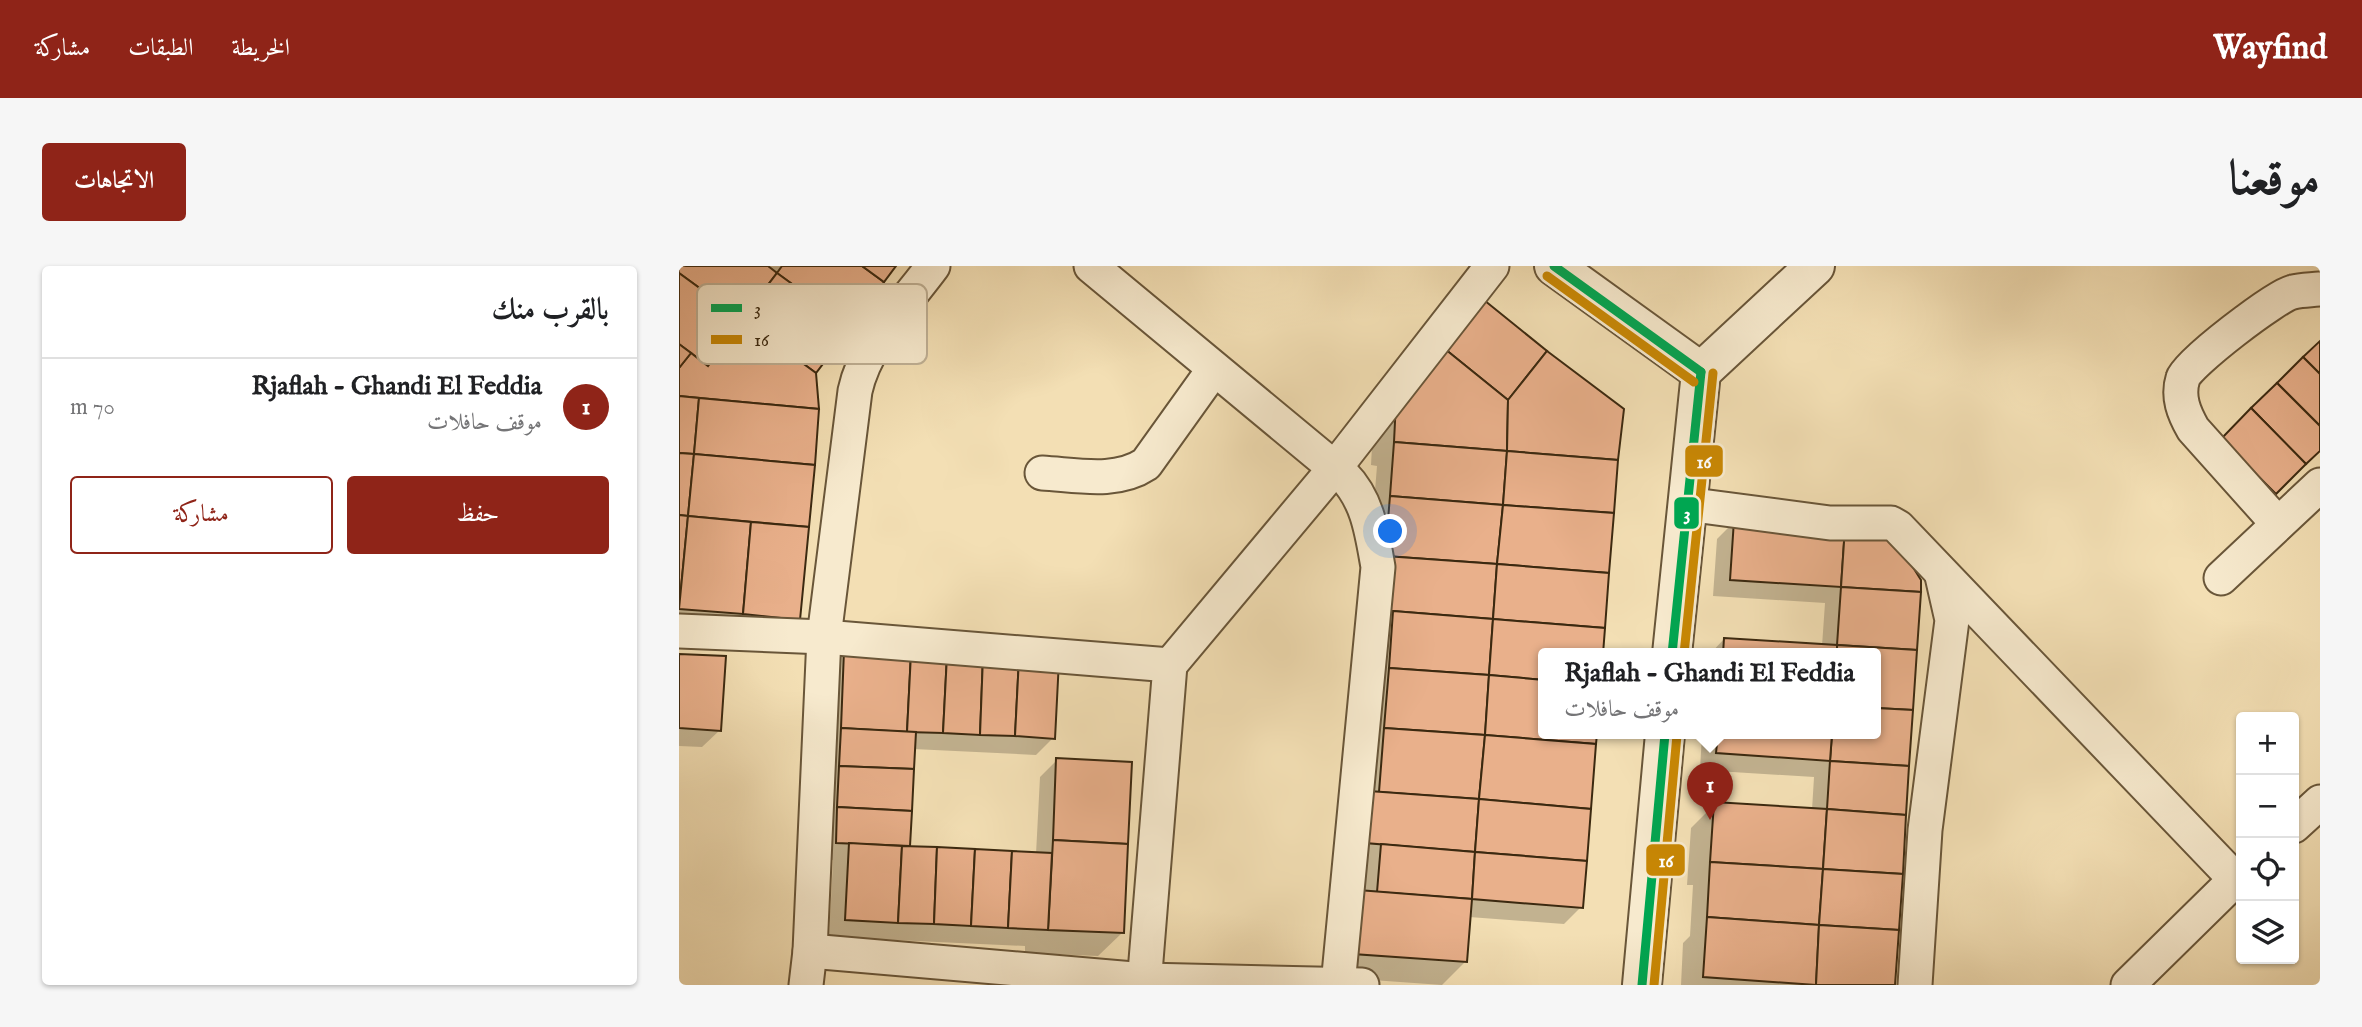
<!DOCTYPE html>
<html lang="ar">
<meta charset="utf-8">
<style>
body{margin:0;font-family:"IM FELL English",Amiri,serif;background:#f6f6f6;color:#202124;direction:rtl}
.controls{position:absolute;right:21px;bottom:21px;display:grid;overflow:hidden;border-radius:7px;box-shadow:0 2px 5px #0004}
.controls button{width:63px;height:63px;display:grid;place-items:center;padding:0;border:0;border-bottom:2px solid #e0e0e0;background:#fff;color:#202124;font:35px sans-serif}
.you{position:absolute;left:712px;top:266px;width:24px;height:24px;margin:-18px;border:5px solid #fff;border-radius:50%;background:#1a73e8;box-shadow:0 0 0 10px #1a73e833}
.badge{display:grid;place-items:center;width:46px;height:46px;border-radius:50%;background:#8f2418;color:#fff;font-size:23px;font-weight:700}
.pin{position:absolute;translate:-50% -58px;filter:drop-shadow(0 2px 4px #0008)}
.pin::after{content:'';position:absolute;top:37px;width:24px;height:21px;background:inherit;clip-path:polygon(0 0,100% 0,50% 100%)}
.popup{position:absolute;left:859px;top:382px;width:343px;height:91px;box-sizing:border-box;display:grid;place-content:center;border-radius:7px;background:#fff;filter:drop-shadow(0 2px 5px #0005);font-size:23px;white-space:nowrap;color:#757577}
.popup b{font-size:26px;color:#202124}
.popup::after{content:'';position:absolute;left:50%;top:100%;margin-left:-14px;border:14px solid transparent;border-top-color:#fff}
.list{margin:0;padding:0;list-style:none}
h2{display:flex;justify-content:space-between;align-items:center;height:91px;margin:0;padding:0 28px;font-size:30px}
h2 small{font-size:23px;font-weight:400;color:#757577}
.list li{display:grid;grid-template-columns:46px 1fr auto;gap:21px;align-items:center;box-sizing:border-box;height:98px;padding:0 28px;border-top:2px solid #e0e0e0}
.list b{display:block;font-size:26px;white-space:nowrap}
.list p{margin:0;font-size:23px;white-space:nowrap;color:#757577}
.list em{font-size:23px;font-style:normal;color:#757577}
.actions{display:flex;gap:14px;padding:21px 28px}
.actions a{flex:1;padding:16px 0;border:2px solid #8f2418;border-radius:7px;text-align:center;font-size:24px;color:#8f2418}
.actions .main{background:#8f2418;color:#fff}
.icon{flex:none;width:38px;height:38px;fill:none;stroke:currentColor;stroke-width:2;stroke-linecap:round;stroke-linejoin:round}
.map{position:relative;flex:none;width:1641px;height:719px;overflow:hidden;direction:ltr;border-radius:7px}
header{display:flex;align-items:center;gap:42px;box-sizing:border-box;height:98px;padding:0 35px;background:#8f2418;color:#fff}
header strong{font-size:33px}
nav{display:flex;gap:38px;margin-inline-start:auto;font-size:24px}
.intro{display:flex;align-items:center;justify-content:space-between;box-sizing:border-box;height:168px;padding:0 42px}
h1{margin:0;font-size:49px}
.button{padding:18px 32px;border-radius:7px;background:#8f2418;color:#fff;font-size:24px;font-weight:700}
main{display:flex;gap:42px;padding:0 42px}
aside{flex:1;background:#fff;border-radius:7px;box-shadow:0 2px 5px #0004}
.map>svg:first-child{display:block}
.shadow{fill:#0003}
.building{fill:#e9b08b;stroke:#3b2910;stroke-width:2}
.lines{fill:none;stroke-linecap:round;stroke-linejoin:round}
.minor-casing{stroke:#695639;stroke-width:37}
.tertiary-casing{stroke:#695639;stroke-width:42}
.minor{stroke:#f7eace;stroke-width:33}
.tertiary{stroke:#f7eace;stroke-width:38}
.bus-1-casing{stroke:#f7eace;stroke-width:14}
.bus-2-casing{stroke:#f7eace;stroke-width:14}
.bus-1{stroke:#00a651;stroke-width:9}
.bus-2{stroke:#c88704;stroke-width:9}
.key{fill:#f7eace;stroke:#bfb095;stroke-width:2}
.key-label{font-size:19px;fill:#3b2910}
.line-badge{stroke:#f7eace;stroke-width:2.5}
.badge-label{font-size:19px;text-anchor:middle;font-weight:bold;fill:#fff}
</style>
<header>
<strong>Wayfind</strong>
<nav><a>الخريطة</a><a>الطبقات</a><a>مشاركة</a></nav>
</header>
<div class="intro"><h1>موقعنا</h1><a class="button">الاتجاهات</a></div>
<main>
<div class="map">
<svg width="1641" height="719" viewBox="0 0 1641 719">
<rect width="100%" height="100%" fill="#f3dfb4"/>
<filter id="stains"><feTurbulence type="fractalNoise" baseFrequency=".00286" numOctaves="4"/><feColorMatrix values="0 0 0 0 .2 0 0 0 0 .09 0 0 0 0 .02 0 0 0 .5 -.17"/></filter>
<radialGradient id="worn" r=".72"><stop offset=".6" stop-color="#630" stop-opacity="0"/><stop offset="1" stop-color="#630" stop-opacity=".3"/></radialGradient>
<!-- shadow -->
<g class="shadow">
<polygon points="0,0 215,0 135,107 139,143 119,353 0,361"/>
<polygon points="1641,78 1641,183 1578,244 1526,191"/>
<polygon points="737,105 865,388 865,468 902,641 885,658 790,651 786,696 763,719 651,711 694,249 698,200 692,199 694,161"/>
<polygon points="1055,256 1240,314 1214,719 1002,719 1004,677 1011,670 1014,619 1008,619 1012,562 1036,538 1133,544 1135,511 1021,504 1023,468 1197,468 1197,388 1031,388 1045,373 1143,380 1146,337 1034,330 1038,273"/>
<polygon points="166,386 374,472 357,489 234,483 229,582 357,588 361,511 378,494 443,667 419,690 346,687 346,680 150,671 154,594 140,593 149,403"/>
<polygon points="0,390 41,464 23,481 0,480"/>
</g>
<!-- building -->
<g class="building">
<polygon points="0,0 89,0 98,7 63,53 0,7"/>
<polygon points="103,0 183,0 205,16 172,61 98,7"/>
<polygon points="183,0 217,0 205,16"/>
<polygon points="0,7 63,53 29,100 0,78"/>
<polygon points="98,7 172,61 137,107 63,53"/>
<polygon points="800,30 868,85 829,134 761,79"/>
<polygon points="63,53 137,107 140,143 0,130 0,102 12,87 29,100"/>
<polygon points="1641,75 1641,108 1624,91"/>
<polygon points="0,78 12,87 0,102"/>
<polygon points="761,79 829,134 828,185 715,176 717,135"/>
<polygon points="868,85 945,143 939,194 828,185 829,134"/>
<polygon points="1624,91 1641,108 1641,160 1598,117"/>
<polygon points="1598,117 1641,160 1641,185 1627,198 1572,142"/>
<polygon points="0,130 20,132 15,188 0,187"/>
<polygon points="20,132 140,143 136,199 15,188"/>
<polygon points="1572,142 1627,198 1597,228 1542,173"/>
<polygon points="715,176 828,185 824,239 711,230"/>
<polygon points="828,185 939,194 935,247 824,239"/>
<polygon points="0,187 15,188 9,250 0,249"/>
<polygon points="15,188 136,199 130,261 9,250"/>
<polygon points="711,230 824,239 818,298 706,290"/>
<polygon points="824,239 935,247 930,307 818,298"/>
<polygon points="0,249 9,250 0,343"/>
<polygon points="9,250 72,256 64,348 0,343"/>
<polygon points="1055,254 1166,261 1162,321 1051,314"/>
<polygon points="72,256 130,261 121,354 64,348"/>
<polygon points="1166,261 1210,263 1242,314 1242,326 1162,321"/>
<polygon points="706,290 818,298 814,353 701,344"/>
<polygon points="818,298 930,307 926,362 814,353"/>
<polygon points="1162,321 1242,326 1238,384 1158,379"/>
<polygon points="714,345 814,353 810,409 710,402"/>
<polygon points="814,353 926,362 924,388 865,388 865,414 810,409"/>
<polygon points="1045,372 1158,379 1158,388 1044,388"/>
<polygon points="1158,379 1238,384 1234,444 1197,442 1197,388 1158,388"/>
<polygon points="165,384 232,387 228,466 162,462"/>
<polygon points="232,387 268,389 264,467 228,466"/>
<polygon points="0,388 47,390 42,465 0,462"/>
<polygon points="268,389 304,390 301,469 264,467"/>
<polygon points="304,390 340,392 336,470 301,469"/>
<polygon points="340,392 380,394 376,473 336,470"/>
<polygon points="710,402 810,409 806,469 705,462"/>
<polygon points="810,409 865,414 865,468 918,468 917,478 806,469"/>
<polygon points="1197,442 1234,444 1230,500 1151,495 1153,468 1197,468"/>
<polygon points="162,462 237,466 235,503 160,500"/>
<polygon points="705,462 806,469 800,533 700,526"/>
<polygon points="1039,468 1153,468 1151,495 1037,487"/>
<polygon points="806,469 917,478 912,543 800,533"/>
<polygon points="377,492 453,496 449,578 374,574"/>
<polygon points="1151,495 1230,500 1227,549 1148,543"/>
<polygon points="160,500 235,503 233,545 158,541"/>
<polygon points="690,525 800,533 796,586 686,577"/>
<polygon points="800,533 912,543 908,595 796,586"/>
<polygon points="1035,536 1148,543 1144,603 1031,596"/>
<polygon points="158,541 233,545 231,580 157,577"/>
<polygon points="1148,543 1227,549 1224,608 1144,603"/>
<polygon points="374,574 449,578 445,667 369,664"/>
<polygon points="170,577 223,580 219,657 166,654"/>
<polygon points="702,578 796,586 793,633 698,626"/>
<polygon points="223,580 258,581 255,658 219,657"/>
<polygon points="258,581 296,583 292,660 255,658"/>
<polygon points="296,583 333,585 329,662 292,660"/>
<polygon points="333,585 373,587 369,664 329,662"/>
<polygon points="796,586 908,595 904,642 793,633"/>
<polygon points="1031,596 1144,603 1140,659 1028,651"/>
<polygon points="1144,603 1224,608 1220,664 1140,659"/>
<polygon points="679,624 793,633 788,696 674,688"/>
<polygon points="1028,651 1140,659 1137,719 1024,711"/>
<polygon points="1140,659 1220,664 1216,719 1137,719"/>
</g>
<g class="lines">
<defs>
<g id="minor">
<path d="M 412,0 L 664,209 C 689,234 693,267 699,301 L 659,719"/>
<path d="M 363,207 C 398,209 437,218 467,198 L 535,103"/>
<polyline points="1007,238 1151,257 1212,257 1219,261 1557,614"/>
<path d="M 1599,258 L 1514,163 C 1505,147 1498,131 1504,112 C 1508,98 1598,29 1614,26 C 1622,24 1632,24 1641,23"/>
<polyline points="1542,312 1641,219"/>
<polyline points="0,365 145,371 491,399 465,719"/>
<polyline points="491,399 655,203 813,0"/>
<polyline points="1615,560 1641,536"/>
<polyline points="131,685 466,714 683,719"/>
<path d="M 127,719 L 131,685 L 145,371 L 176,125 C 186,78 226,38 254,0"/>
<polyline points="1236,719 1246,564 1273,354 1263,310"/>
<polyline points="1449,719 1562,608"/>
</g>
<g id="tertiary">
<polyline points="875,0 1022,106"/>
<polyline points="993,388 1022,106 1136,0"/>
<polyline points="963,719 986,468"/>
</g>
</defs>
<!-- minor casing -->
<use href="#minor" class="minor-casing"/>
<!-- tertiary casing -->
<use href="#tertiary" class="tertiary-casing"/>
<!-- minor -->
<use href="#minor" class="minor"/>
<!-- tertiary -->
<use href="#tertiary" class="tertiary"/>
<defs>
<g id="bus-1">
<polyline points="875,0 1022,106"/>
<polyline points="993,388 1022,106"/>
<polyline points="963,719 986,468"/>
</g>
<g id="bus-2">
<polyline points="868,10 1015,116"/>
<polyline points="1005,388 1034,107"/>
<polyline points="975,719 998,469"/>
</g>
</defs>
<!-- bus-1 casing -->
<use href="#bus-1" class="bus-1-casing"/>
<!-- bus-2 casing -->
<use href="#bus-2" class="bus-2-casing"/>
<!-- bus-1 -->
<use href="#bus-1" class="bus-1"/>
<!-- bus-2 -->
<use href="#bus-2" class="bus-2"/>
</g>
<!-- legend -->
<rect x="18" y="18" width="230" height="80" rx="10" class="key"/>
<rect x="32" y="38" width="31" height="8" fill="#00a651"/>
<rect x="32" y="69" width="31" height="9" fill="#c88704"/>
<g class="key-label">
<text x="75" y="49">3</text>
<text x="75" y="80">16</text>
</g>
<g class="line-badge">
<rect x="1005" y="178" width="40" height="34" rx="7" fill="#c88704"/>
<rect x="994" y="230" width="27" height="34" rx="7" fill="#00a651"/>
<rect x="966" y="577" width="41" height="34" rx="7" fill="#c88704"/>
</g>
<g class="badge-label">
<text x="1025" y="202">16</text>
<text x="1008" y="254">3</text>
<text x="987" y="601">16</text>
</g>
<rect width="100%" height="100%" filter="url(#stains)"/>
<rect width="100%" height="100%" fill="url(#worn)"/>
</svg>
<div class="controls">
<button>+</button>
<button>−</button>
<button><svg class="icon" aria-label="locate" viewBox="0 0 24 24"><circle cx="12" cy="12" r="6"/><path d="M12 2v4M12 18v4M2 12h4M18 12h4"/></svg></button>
<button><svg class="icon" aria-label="layers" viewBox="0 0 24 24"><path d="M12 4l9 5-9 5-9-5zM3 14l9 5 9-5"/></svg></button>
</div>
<div class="you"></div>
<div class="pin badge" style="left:1031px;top:554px">1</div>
<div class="popup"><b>Rjaflah - Ghandi El Feddia</b>موقف حافلات</div>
</div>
<aside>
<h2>بالقرب منك<small></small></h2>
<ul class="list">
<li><span class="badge">1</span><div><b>Rjaflah - Ghandi El Feddia</b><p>موقف حافلات</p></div><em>70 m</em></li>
</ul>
<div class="actions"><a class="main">حفظ</a><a>مشاركة</a></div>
</aside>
</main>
